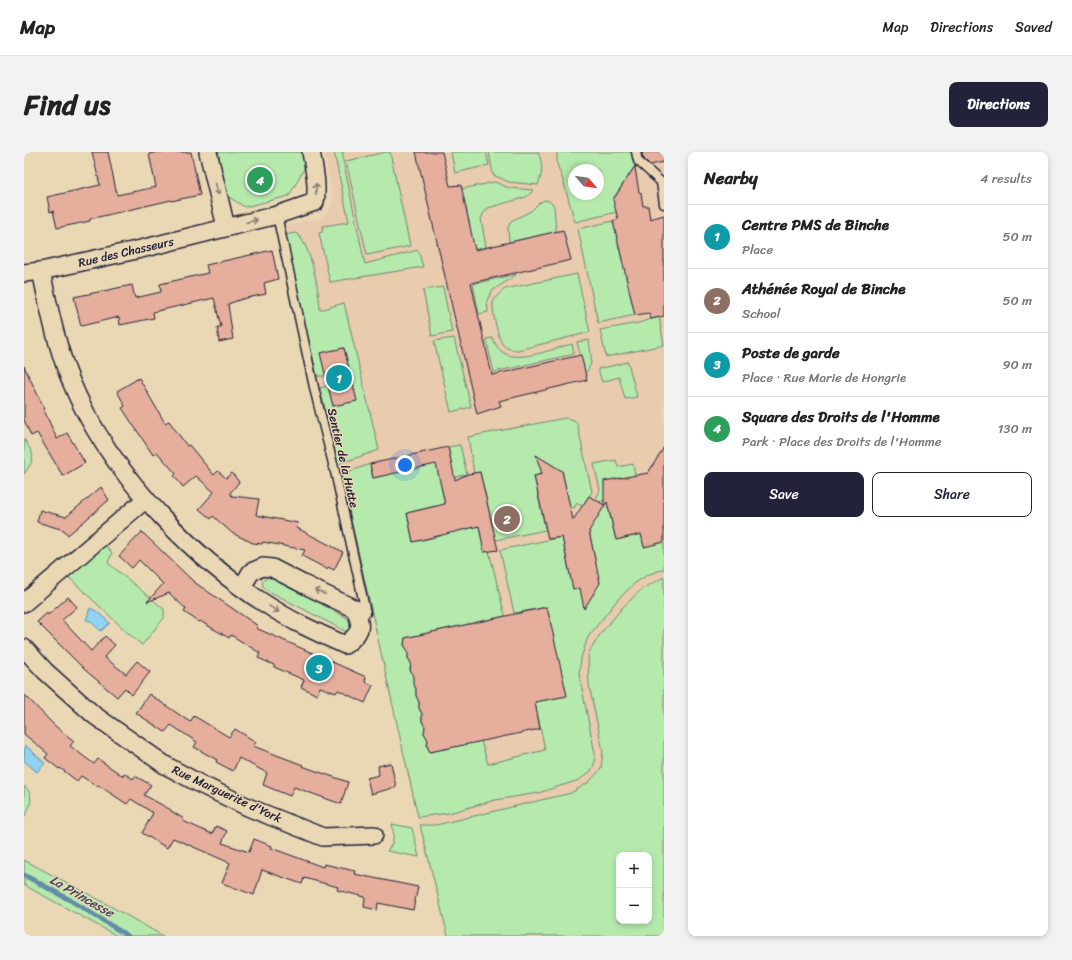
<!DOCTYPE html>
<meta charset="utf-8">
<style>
body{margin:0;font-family:Sriracha,sans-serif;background:#f2f2f2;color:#222}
.controls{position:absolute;right:12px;bottom:12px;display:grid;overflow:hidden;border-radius:8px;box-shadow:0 2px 6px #0003}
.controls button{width:36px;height:36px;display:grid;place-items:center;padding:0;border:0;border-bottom:1px solid #e0e0e0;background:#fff;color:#222;font:20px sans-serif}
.compass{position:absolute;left:544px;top:12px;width:36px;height:36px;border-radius:50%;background:#fff;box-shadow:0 2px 6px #0003;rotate:119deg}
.you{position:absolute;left:381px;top:313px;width:14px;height:14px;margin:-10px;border:3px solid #fff;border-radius:50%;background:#1a73e8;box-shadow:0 0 0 6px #1a73e833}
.badge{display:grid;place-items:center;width:26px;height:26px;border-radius:50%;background:#22223b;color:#fff;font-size:13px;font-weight:700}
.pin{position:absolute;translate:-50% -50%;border:2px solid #fff;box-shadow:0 1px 4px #0006}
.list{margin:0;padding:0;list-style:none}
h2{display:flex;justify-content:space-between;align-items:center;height:52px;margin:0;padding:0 16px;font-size:17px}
h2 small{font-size:13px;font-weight:400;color:#767676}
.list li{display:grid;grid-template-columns:26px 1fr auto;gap:12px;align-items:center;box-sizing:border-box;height:64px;padding:0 16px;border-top:1px solid #e0e0e0}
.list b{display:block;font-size:15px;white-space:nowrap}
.list p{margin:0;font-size:13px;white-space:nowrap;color:#767676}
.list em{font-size:13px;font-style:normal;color:#767676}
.actions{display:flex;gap:8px;padding:12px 16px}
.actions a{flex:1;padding:9px 0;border:1px solid #22223b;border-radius:8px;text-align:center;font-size:14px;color:#22223b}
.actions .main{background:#22223b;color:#fff}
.map{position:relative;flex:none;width:640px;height:784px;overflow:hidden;border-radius:8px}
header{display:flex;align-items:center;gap:24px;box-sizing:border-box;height:56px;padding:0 20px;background:#fff;border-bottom:1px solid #e0e0e0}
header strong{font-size:19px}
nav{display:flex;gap:22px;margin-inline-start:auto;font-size:14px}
.intro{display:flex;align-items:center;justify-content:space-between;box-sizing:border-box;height:96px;padding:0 24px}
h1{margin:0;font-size:28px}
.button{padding:10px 18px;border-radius:8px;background:#22223b;color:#fff;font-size:14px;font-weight:700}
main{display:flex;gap:24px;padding:0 24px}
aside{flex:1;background:#fff;border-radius:8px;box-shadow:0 2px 6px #0003}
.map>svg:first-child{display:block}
.built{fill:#e9cbae;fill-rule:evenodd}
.green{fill:#b5eaac;stroke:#6c8674;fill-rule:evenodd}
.water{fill:#90d3f2;stroke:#648ca9}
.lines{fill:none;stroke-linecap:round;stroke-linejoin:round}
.stream{stroke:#648ca9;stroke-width:5}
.building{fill:#e6ae9d;stroke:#22223b}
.service-casing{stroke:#22223b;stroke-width:11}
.minor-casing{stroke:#22223b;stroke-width:20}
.service{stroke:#ead8b5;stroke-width:8}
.minor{stroke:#ead8b5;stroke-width:17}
.oneway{stroke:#867d78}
.labels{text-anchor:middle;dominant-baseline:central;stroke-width:3;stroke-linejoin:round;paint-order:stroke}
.street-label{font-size:12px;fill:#22223b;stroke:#ead8b5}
.water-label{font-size:13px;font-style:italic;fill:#384560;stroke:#ead8b5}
</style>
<header>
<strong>Map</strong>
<nav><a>Map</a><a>Directions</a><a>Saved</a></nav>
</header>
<div class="intro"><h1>Find us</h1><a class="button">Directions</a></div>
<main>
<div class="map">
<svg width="640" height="784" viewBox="0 0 640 784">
<rect width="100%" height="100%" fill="#ead8b5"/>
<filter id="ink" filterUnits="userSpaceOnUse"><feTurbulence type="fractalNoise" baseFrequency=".025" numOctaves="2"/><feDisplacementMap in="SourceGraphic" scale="8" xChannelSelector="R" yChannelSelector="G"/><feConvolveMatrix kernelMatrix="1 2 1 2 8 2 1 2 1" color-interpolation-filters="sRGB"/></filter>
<g filter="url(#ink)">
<!-- built -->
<path class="built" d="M 300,0 L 640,0 L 640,784 L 424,784 L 395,669 L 382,608 L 259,74 L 299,65 L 306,56 L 309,47 ZM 550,18 L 574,18 L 574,42 L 550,42 ZM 595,703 L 625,703 L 625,769 L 595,769 Z"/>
<!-- green -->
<g class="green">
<polygon points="194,0 279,0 282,13 265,44 221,55 203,44"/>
<polygon points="310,0 319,0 319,8 341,112 394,98 399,115 306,130 295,81 298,80 299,74 325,70"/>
<polygon points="362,0 366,0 386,94 343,103 322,9"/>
<polygon points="427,0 462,0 465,13 431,21"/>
<path d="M 465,0 L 514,0 C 519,13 519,19 514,33 L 485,30 L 469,23 Z"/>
<path d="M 533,0 L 607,0 L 611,14 L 589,47 L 593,60 L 551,70 L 539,28 L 533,12 ZM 550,18 L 574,18 L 574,42 L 550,42 Z"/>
<polygon points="471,30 485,36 510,38 502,45 464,56 459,62 457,67 462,95 440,100 446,74 437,37"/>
<polygon points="521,48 525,49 530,54 532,80 485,90 484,76 487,69 507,59 515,51"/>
<polygon points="589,69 611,163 574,171 554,77"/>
<path d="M 272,81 C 287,93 295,138 296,158 L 320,151 L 355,298 L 314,312 L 296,236 L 304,234 L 309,254 L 332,248 L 320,196 L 297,202 L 302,224 L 293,224 L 261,83 Z"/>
<polygon points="493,122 468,139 463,148 464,160 455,162 449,132"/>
<path d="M 553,122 L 566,180 L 494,198 C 488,198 483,197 479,193 C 474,187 468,159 469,151 C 471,145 476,141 481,137 Z"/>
<polygon points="419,135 428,180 408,184 399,138"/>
<polygon points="635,165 640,193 582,205 576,178 614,171"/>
<polygon points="430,186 447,255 427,260 410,189"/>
<path d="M 468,186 C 471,191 474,198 480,201 C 495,211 531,196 548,192 L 550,202 L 470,220 L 462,187 Z"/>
<path d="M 565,188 C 566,200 571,212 561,221 L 553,190 Z"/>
<polygon points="604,210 613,245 601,247 595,225 578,230 574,217"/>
<polygon points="541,266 550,268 553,271 568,340 558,354 553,351 551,355 546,356 538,318 532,319 530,314 519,308 514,308 515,314 523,319 524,321 510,324 521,376 536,375 467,389 468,371 456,320 450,321 444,285"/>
<path d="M 0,287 C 11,304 12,305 0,322 Z"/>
<polygon points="436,293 443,322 416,329 424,367 411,354 383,361 389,390 417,384 417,380 428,380 455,374 460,400 465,399 481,464 381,486 380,493 384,499 384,506 387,511 386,518 389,524 392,537 392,543 395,550 395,556 398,562 398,569 401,575 400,581 404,588 403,594 406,600 457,589 464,612 521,598 511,550 542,544 523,455 490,461 476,398 538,385 549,437 561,435 569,443 571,439 570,433 576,431 565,379 567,359 584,355 592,388 617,382 620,395 640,390 640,417 623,423 610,432 594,447 564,485 557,506 555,522 571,602 571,610 567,619 555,628 514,641 471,648 425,661 394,665 317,323 346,312 349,326 427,308 424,295"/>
<polygon points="592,308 594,315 609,312 611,324 580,329 583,348 570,351 576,338 570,312"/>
<polygon points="76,387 88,401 84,411 140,457 140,466 118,493 106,483 38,419"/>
<polygon points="244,425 249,426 325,467 329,470 325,478 321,479 241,437 238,432 239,429"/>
<path d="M 640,425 L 640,784 L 424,784 L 396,673 L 412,673 L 547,641 L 565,630 L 577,617 L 579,599 L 565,533 L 564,502 L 577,481 L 599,455 L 618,437 ZM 595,703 L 625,703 L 625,769 L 595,769 Z"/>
<path d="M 0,634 C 11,643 7,655 0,665 Z"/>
<path d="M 368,672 L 388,676 L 395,705 L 363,699 C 371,690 370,683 368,672 Z"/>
<polygon points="0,708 72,746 139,784 93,784 0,733"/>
</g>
<!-- water -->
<g class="water">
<polygon points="66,456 72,459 86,471 77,479 66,469 62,468"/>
<polygon points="1,593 21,611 13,620 0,609"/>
</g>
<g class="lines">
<!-- stream -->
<polyline class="stream" points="0,723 46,748 104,784"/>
</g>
<!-- building -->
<g class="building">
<polygon points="68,0 84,0 93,43 132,35 125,2 134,0 167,0 176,43 147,49 147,48 66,67 66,69 33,76 29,59 26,60 23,45 76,33"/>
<polygon points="392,0 418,0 426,34 437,33 451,98 539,78 547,108 447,131 468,223 557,203 563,228 475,249 477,254 453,262"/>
<polygon points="619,0 640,0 640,10 626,13 619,6 618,2"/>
<polygon points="611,14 613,16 611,16 615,40 617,41 619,54 624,54 626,67 640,63 640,164 627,167 625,161 611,163 589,69 594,67 589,48"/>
<polygon points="248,98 254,127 240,131 242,142 218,147 204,152 209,187 195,190 193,175 197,175 190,146 129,160 130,166 96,173 95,165 57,174 50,145 108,133 111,146 137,140 136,132 184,121 182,113"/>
<polygon points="320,196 333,249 309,254 296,201"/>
<polygon points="0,214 20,256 19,256 33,287 43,281 61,311 39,324 13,281 7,284 0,268"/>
<polygon points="115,226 141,271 145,269 163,294 165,293 190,323 194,319 202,326 208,321 215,330 206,341 208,344 235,347 232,363 274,371 273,376 319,400 310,418 304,415 303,417 278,404 281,398 239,390 238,392 229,391 208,381 189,364 187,367 175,357 190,340 172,324 159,335 150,324 152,322 133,300 129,303 98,256 101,254 93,239"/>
<polygon points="424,295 431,328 444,322 456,320 474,398 460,400 455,374 389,390 383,361 421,352 412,312 349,326 346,312"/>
<polygon points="640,295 640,390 620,395 617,382 592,388 583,350 565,379 576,431 560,457 556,436 549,437 538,385 524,387 510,324 518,322 512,303 538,319 549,368 565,344 580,353 580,329 624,321"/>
<polygon points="77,335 85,348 44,383 40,378 13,370 16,358 42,365"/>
<polygon points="118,380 170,430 234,474 232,476 342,525 341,530 349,533 341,551 314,538 312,541 296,535 293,543 277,535 280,528 250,515 250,513 234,506 236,501 207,483 205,486 176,469 175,470 160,460 162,457 145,441 123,450 139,432 115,408 108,416 95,404"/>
<polygon points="44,445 53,455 38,468 67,499 81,484 91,493 80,505 102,522 113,509 126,520 108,543 101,536 93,545 61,518 13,470 23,461 24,463"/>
<polygon points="523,455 543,544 511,550 516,577 406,600 403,594 404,588 400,581 401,575 398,569 398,562 395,556 395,550 392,544 392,537 389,531 389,524 386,518 387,511 384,506 384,499 380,493 381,486"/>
<polygon points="0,542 30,573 50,589 46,594 70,612 74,607 99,624 100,621 109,627 111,624 127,633 120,643 147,658 147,659 160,667 159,669 188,682 192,674 203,679 198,691 225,700 230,687 248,694 247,696 299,715 300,712 331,719 330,722 394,735 389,758 354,751 353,758 340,755 341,745 313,738 314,735 280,726 278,732 238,718 230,743 198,731 206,711 149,686 143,696 118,681 129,661 107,647 103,652 74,633 73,634 57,624 53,629 36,616 35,617 21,606 24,602 0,582"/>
<polygon points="125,542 166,570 170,564 205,585 211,577 232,590 229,594 279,613 278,614 324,630 317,652 270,635 266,644 239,633 243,621 215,606 209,619 192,610 193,608 170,595 173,590 147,573 141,580 112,561"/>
<polygon points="367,611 372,635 347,642 343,626 355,623 354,614"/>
</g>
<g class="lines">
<defs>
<g id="service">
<polyline points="612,0 614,9 637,30 640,52"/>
<polyline points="253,63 291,240 311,320 342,461"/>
</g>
<g id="minor">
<polyline points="184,0 202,75"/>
<path d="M 17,119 C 25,156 32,192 46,227 C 85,324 181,421 272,470 C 288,478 305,486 321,493 C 337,481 339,475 331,457 L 279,432 L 248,416 L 239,415 L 227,420 L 218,435"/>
<path d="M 0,121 L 17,119 L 117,97 L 253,63 L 291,50 C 294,33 290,17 287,0"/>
<polyline points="0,451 122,347"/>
<polyline points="0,496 21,519 70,563 141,613 178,633 226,656 299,685 350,683"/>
</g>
</defs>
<!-- service casing -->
<use href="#service" class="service-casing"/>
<!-- minor casing -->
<use href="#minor" class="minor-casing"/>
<!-- service -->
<use href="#service" class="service"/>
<!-- minor -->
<use href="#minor" class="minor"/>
</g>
<!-- one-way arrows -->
<defs><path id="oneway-shaft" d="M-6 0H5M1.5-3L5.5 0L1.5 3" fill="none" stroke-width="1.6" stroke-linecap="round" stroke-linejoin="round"/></defs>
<g class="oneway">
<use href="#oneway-shaft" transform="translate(193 37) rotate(76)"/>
<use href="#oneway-shaft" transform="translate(292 37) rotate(-89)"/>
<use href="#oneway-shaft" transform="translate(228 69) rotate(-13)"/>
<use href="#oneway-shaft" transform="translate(296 440) rotate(-155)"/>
<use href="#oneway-shaft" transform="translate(250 457) rotate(32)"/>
</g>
</g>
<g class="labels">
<!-- street labels -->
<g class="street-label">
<text transform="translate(102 100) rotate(-13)">Rue des Chasseurs</text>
<text transform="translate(319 306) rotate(77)">Sentier de la Hutte</text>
<text transform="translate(203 642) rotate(25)">Rue Marguerite d'York</text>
</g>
<!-- water labels -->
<g class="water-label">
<text transform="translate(58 744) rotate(30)">La Princesse</text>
</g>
</g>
</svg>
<div class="controls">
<button>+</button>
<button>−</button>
</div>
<svg class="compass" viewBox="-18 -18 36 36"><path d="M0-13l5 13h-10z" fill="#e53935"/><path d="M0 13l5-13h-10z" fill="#767676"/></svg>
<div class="you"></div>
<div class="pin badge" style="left:315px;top:226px;background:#0f9aa8">1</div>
<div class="pin badge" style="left:483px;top:367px;background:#8d6e63">2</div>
<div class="pin badge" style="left:295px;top:516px;background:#0f9aa8">3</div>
<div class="pin badge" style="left:236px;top:28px;background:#2e9e5b">4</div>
</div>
<aside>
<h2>Nearby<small>4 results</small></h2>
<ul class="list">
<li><span class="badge" style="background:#0f9aa8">1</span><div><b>Centre PMS de Binche</b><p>Place</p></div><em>50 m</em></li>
<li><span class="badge" style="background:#8d6e63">2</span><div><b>Athénée Royal de Binche</b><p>School</p></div><em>50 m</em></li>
<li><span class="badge" style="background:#0f9aa8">3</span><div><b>Poste de garde</b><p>Place · Rue Marie de Hongrie</p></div><em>90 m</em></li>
<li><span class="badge" style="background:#2e9e5b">4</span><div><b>Square des Droits de l'Homme</b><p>Park · Place des Droits de l'Homme</p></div><em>130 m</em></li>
</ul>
<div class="actions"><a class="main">Save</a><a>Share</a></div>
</aside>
</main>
